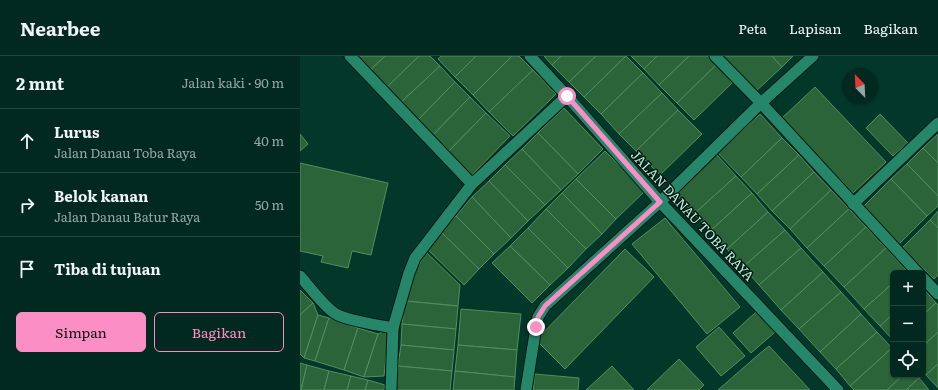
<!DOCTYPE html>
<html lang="id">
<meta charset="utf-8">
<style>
body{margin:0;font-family:Literata,serif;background:#10352c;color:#f1f3f6}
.controls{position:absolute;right:12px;bottom:12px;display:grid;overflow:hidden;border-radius:6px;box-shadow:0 1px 3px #0004}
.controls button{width:36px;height:36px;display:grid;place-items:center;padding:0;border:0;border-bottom:1px solid #23453d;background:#02291f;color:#f1f3f6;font:20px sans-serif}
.compass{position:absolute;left:542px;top:12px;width:36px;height:36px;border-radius:50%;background:#02291f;box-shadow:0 1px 3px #0004;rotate:336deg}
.stop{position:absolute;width:12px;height:12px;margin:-9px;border:3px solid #fb8fc5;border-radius:50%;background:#fff}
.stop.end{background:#fb8fc5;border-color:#fff;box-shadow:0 1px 4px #0008}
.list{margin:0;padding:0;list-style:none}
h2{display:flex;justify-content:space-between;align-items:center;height:52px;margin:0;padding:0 16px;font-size:17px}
h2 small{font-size:13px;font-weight:400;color:#96a6a4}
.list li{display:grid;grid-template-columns:26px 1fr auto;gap:12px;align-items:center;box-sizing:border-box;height:64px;padding:0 16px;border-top:1px solid #23453d}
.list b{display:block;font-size:15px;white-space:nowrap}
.list p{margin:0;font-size:13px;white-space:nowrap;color:#96a6a4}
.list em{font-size:13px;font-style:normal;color:#96a6a4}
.actions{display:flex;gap:8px;padding:12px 16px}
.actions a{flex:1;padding:9px 0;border:1px solid #fb8fc5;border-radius:6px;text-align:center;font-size:14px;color:#fb8fc5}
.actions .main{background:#fb8fc5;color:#111}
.icon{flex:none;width:22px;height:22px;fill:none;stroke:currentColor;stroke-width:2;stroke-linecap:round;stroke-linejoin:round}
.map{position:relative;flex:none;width:638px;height:334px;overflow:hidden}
header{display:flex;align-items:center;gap:24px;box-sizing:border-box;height:56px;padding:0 20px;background:#02291f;border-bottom:1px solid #23453d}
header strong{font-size:19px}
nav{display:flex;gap:22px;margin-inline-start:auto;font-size:14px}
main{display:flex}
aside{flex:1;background:#02291f}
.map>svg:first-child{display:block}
.building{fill:#2b6439;stroke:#528f5e}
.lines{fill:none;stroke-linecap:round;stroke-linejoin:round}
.minor-casing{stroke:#001b13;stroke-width:13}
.minor{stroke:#26866a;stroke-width:11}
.route{stroke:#fb8fc5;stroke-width:5}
.labels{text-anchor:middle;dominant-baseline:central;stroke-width:3;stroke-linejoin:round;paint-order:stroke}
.street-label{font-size:13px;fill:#c4eedd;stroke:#001b13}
</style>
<header>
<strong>Nearbee</strong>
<nav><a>Peta</a><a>Lapisan</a><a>Bagikan</a></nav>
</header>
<main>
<aside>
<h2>2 mnt<small>Jalan kaki · 90 m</small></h2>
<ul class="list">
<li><svg class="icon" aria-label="ahead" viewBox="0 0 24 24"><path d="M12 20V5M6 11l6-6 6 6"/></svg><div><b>Lurus</b><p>Jalan Danau Toba Raya</p></div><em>40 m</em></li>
<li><svg class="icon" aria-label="right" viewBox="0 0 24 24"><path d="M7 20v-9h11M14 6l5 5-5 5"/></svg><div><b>Belok kanan</b><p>Jalan Danau Batur Raya</p></div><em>50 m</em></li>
<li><svg class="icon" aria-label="arrive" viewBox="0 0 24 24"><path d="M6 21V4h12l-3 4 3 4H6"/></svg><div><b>Tiba di tujuan</b></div></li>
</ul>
<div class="actions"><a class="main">Simpan</a><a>Bagikan</a></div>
</aside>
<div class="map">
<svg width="638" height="334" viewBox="0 0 638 334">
<rect width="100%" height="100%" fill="#023729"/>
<!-- building -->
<g class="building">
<polygon points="51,0 85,0 68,16"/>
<polygon points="85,0 119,0 85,33 68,16"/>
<polygon points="119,0 130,0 140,10 99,48 85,33"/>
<polygon points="141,0 176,0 155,21 138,3"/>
<polygon points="176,0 212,0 173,39 155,21"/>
<polygon points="212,0 219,0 233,14 189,56 173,39"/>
<polygon points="244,0 261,0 252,9"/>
<polygon points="261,0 296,0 269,26 252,9"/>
<polygon points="296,0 326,0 284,41 269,26"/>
<polygon points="326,0 343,17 301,58 284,41"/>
<polygon points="331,0 357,0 344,13"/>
<polygon points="357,0 389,0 359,29 344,13"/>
<polygon points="389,0 410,0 417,8 377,47 359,29"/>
<polygon points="421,0 472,0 482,11 455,36"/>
<polygon points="472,0 493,0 482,11"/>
<polygon points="417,8 434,25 394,64 377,47"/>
<polygon points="140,10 155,26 116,66 99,48"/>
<polygon points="233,14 256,38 213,80 189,56"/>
<polygon points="343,17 362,37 319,78 301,58"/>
<polygon points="155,26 170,41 131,81 116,66"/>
<polygon points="515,31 586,106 553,137 482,62"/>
<polygon points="362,37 378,54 336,95 319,78"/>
<polygon points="170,41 186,57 147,97 131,81"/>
<polygon points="264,52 303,93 278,118 238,77"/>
<polygon points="378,54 402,78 360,119 336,95"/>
<polygon points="186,57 210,80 171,120 147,97"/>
<polygon points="460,58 482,82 441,121 418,97"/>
<polygon points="580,58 608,87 593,100 566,72"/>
<polygon points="238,77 278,118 261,134 222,93"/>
<polygon points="0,78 8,88 0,95"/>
<polygon points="638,78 638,107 623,92"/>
<polygon points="482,82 499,99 457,138 441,121"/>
<polygon points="623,92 638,107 638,140 607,108"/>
<polygon points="222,93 261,134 245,149 205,109"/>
<polygon points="305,95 345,135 316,163 276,123"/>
<polygon points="416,98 436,120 394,158 374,136"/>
<polygon points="499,99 514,116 472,155 457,138"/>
<polygon points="0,107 88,127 71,199 52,195 48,212 21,206 23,200 0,195"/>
<polygon points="607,108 638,140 638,150 627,160 591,123"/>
<polygon points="205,109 245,149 228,165 189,125"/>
<polygon points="514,116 531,134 490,173 472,155"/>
<polygon points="436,120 452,137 410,175 394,158"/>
<polygon points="276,123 316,163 302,178 262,137"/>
<polygon points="591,123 627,160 599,188 563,151"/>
<polygon points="189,125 228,165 211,182 172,141"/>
<polygon points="531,134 549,153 507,192 490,173"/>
<polygon points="262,137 302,178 286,193 246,153"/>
<polygon points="452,137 468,156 427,193 410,175"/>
<polygon points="172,141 211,182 194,198 156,160"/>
<polygon points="246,153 286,193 268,212 228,172"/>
<polygon points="549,153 566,171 524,210 507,192"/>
<polygon points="638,155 638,172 630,164"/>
<polygon points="468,156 485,174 443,211 427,193"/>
<polygon points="156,160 194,198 179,213 140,175"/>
<polygon points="365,162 440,251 407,278 332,188"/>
<polygon points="630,164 638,172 638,219 634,223 602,192"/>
<polygon points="566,171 586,192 544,231 524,210"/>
<polygon points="228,172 268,212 250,229 210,190"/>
<polygon points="485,174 501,192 459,229 443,211"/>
<polygon points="140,175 179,213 164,229 125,191"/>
<polygon points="210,190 250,229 232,247 192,207"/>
<polygon points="501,192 523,216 481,254 459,229"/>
<polygon points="586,192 606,214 603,217 593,217 593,227 564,253 544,231"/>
<polygon points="325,193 354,221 265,313 236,284"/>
<polygon points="126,196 160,229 158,250 105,245 117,212"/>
<polygon points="523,216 541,236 499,273 481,254"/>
<polygon points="593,227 593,258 580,270 564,253"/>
<polygon points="623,232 636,247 623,259"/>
<polygon points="0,234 13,247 0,259"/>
<polygon points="541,236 561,258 520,296 499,273"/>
<polygon points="105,245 158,250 156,273 102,268"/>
<polygon points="13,247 18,259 4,302 0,298 0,259"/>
<polygon points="636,247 638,249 638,276 623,290 623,259"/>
<polygon points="161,253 221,258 217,294 158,289"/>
<polygon points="456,256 475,276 451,297 433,277"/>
<polygon points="561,258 577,276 536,313 520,296"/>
<polygon points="593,258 593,284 580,270"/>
<polygon points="18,259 29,262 15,305 4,302"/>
<polygon points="29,262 58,272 44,314 15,305"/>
<polygon points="102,268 156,273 154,294 101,289"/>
<polygon points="419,271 445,300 421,320 396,291"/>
<polygon points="58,272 78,278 64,321 44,314"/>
<polygon points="89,273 84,320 64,321 78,278"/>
<polygon points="577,276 592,292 550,330 536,313"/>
<polygon points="638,276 638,308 626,319 623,316 623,290"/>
<polygon points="101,289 154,294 152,315 98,310"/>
<polygon points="158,289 217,294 215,321 155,315"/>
<polygon points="469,290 510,334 418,334 458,299"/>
<polygon points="592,292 593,293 593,319 603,319 587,334 554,334 550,330"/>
<polygon points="379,303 404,329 399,334 347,334"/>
<polygon points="0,307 7,309 1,334 0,334"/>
<polygon points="638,308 638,332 626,319"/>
<polygon points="7,309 29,315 24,334 1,334"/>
<polygon points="98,310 152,315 150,334 96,334"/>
<polygon points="312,310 334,334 286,334"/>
<polygon points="29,315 51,320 47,334 24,334"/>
<polygon points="155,315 215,321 214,334 153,334"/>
<polygon points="235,318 279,322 278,334 233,334"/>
<polygon points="603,319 616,319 619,322 606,334 587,334"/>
<polygon points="51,320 68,324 65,334 47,334"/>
<polygon points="619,322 629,334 606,334"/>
<polygon points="68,324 85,329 84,334 65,334"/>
</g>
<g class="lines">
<defs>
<g id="minor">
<polyline points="50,0 172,128"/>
<polyline points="230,0 267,40 360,146 538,334"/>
<polyline points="415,0 461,47 618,217"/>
<polyline points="553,148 638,67"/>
<path d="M 0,220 C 9,230 25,252 36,258 C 48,265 79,269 93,272"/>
<polyline points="623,222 638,238"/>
<polyline points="91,334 93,272 109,217 115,202 172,128 267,40"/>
<polyline points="226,334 236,271 238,261 245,250 360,146 461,47 513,0"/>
</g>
</defs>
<!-- minor casing -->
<use href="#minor" class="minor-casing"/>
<!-- minor -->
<use href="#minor" class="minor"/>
</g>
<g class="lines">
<!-- route -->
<polyline class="route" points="236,271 238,261 245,250 360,146 267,40"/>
</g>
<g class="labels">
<!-- street labels -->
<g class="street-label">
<text transform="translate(393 159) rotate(47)">JALAN DANAU TOBA RAYA</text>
</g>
</g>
</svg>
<div class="controls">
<button>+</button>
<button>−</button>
<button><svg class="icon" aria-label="locate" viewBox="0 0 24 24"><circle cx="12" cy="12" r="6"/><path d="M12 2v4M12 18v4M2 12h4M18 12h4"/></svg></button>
</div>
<svg class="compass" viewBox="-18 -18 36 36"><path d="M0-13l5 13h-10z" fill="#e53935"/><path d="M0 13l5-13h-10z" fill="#96a6a4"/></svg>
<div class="stop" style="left:267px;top:40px"></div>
<div class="stop end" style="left:236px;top:271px"></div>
</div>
</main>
